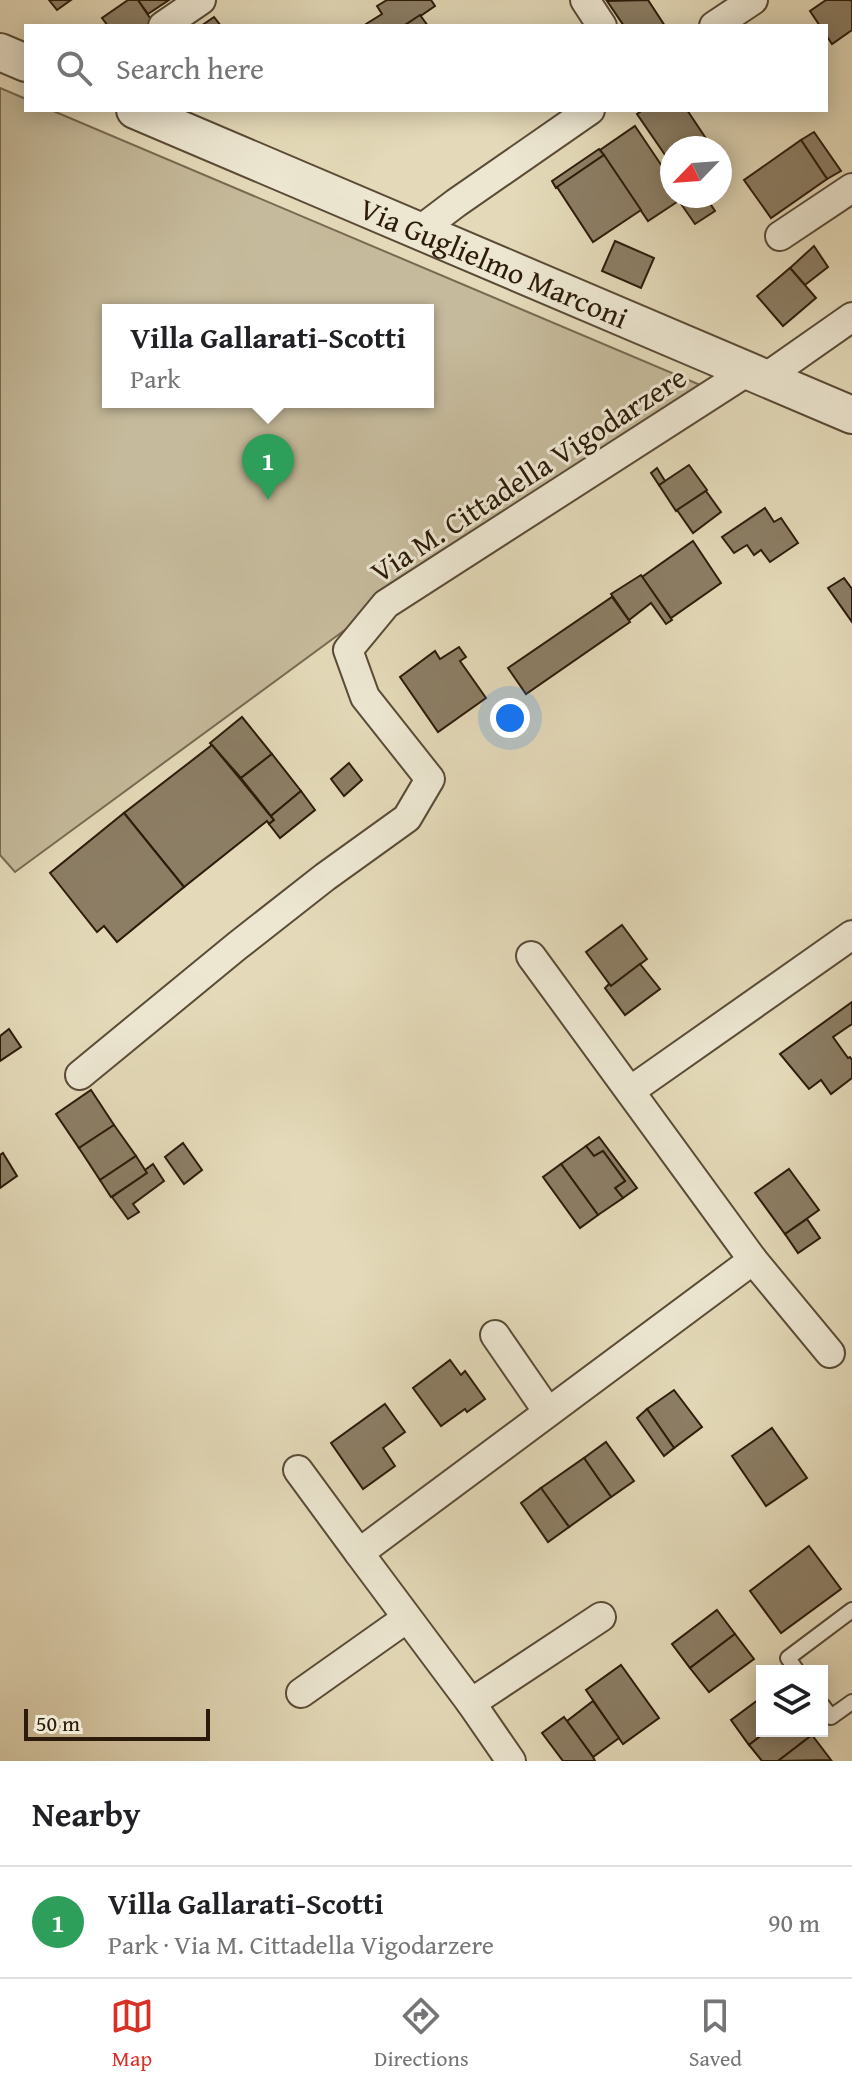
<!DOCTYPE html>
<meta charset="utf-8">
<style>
body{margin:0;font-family:"Gentium Book Plus",serif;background:#f6f6f6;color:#202124}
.controls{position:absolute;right:24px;bottom:24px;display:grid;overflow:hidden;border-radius:0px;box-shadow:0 4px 20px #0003}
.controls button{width:72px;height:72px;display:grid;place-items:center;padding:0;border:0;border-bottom:2px solid #e0e0e0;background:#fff;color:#202124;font:40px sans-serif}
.compass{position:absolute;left:660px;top:136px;width:72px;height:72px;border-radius:50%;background:#fff;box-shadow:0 4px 20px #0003;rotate:245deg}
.scale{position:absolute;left:24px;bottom:20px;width:186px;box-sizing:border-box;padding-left:8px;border:4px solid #2c1b0a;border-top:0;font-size:22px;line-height:28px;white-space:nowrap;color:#2c1b0a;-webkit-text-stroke:6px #ede7d2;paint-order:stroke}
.you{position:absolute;left:510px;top:718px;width:28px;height:28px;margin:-20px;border:6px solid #fff;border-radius:50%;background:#1a73e8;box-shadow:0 0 0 12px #1a73e833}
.badge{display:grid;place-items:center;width:52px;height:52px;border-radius:50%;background:#d93025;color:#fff;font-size:26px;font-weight:700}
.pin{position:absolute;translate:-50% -66px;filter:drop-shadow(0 2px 4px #0008)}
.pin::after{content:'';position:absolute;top:42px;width:28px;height:24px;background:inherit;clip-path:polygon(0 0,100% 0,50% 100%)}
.popup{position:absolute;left:102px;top:304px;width:332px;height:104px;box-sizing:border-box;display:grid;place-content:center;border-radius:0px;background:#fff;filter:drop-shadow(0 2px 6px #0005);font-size:26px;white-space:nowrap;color:#757577}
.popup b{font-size:30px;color:#202124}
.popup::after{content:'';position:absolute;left:50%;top:100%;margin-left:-16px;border:16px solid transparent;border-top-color:#fff}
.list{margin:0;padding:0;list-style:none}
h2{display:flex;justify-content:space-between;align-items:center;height:104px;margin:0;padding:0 32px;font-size:34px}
h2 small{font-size:26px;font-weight:400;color:#757577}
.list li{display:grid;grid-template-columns:52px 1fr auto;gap:24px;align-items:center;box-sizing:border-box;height:112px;padding:0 32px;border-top:2px solid #e0e0e0}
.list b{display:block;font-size:30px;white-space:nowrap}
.list p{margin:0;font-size:26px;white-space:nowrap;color:#757577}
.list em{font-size:26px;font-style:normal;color:#757577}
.icon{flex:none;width:44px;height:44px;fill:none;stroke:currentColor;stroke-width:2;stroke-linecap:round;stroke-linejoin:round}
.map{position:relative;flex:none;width:852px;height:1761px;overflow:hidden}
.search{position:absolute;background:#fff;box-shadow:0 4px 20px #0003;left:24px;right:24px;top:24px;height:88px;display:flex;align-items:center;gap:20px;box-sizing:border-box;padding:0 28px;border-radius:0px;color:#757577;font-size:30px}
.sheet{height:216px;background:#fff}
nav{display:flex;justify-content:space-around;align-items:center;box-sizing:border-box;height:112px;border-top:2px solid #e0e0e0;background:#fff;font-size:22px;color:#757577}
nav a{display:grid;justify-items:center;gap:4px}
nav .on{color:#d93025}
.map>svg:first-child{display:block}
.green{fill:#c5ba9b;stroke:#786a52;stroke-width:2;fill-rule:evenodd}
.building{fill:#8c7e65;stroke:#2c1b0a;stroke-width:2}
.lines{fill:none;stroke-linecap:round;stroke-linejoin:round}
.service-casing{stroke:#5a4b36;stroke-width:18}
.minor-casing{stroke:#5a4b36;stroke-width:32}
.tertiary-casing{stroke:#5a4b36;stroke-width:40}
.service{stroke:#ede7d2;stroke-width:14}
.minor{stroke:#ede7d2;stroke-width:28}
.tertiary{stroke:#ede7d2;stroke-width:36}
.labels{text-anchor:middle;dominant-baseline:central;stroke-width:6;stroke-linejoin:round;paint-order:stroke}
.street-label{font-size:30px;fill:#2c1b0a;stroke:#ede7d2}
</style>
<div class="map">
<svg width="852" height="1761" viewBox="0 0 852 1761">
<rect width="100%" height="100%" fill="#e4dab9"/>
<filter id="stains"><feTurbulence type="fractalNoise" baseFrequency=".0025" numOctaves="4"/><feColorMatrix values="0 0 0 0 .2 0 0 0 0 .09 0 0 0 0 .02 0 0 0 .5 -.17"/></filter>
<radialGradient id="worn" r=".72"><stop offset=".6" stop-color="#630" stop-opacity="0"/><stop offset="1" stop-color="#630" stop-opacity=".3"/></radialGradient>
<!-- green -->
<path class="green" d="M 0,88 L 26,99 L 26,110 L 51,110 L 705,387 L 368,613 L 15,872 L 0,855 ZM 108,310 L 428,310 L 428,402 L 108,402 Z"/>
<!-- building -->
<g class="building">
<polygon points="49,0 71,0 57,10"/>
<polygon points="128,0 138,0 154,24 151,26 108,26 102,18"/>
<polygon points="138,0 169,0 148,14"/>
<polygon points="387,0 431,0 435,6 406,26 367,26 366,24 382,14 377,6"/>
<polygon points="648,0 665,26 624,26 607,1"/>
<polygon points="826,0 851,0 852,2 852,30 832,44 826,35 826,26 820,26 810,11"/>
<polygon points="420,15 428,26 406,26 405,25"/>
<polygon points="214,17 221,26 201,26"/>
<polygon points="643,110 687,110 707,140 696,148 672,148 672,165 637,114"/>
<polygon points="635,126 672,181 672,196 682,196 683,198 648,221 600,150"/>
<polygon points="814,132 841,171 827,179 801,140"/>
<polygon points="707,140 713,148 696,148"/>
<polygon points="801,140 827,179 771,218 744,180"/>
<polygon points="599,149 604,155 556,188 552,181"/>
<polygon points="604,155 641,210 593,242 557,187"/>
<polygon points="720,158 728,170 720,175"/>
<polygon points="689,196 705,196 715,211 695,224 679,201"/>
<polygon points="615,241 654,258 641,288 602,271"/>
<polygon points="814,246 828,267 805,285 790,268"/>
<polygon points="790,268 816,298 783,326 757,296"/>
<polygon points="689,465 707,490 676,511 659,485"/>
<polygon points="657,468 665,481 659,485 651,473"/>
<polygon points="706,491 721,512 693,533 677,510"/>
<polygon points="765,508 774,522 781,518 798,543 770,562 761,550 754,555 747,545 734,553 722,537"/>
<polygon points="693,541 721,583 671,618 642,577"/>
<polygon points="641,575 672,620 666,624 651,603 629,620 611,594"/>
<polygon points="844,578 852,589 852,622 828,588"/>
<polygon points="612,597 630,622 526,694 508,668"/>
<polygon points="459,647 466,657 460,661 486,698 438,732 400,677 435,651 440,659"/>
<polygon points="242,717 272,754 241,778 210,743"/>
<polygon points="212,745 274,820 269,824 267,821 184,887 124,813"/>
<polygon points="272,754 301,791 271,816 241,778"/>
<polygon points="349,763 362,780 344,796 331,779"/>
<polygon points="301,791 315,810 280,838 269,824 274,820 271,816"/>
<polygon points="124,813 184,887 117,942 104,926 97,932 50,873"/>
<polygon points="622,925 647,959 611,986 586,952"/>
<polygon points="640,964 660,989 625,1015 605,988 609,984 611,986"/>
<polygon points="852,1002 852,1024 833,1037 848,1058 850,1057 852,1060 852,1078 831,1094 821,1080 809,1089 780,1054"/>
<polygon points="9,1029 21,1047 0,1061 0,1036"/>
<polygon points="91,1090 114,1125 79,1148 56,1114"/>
<polygon points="114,1125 136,1156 100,1180 79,1148"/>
<polygon points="599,1137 637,1188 623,1198 615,1188 625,1181 603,1151 594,1156 586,1146"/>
<polygon points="183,1143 202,1170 184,1184 165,1157"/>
<polygon points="586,1146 594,1156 603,1151 625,1181 615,1188 623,1198 598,1215 561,1164"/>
<polygon points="3,1153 17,1176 0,1188 0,1155"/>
<polygon points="136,1156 147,1173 111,1197 100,1180"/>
<polygon points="153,1164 164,1181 133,1204 139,1212 128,1219 112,1197 147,1173 145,1170"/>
<polygon points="561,1164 598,1215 580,1228 543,1177"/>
<polygon points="789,1169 819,1210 785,1234 755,1193"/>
<polygon points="807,1219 820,1238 798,1253 785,1234"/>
<polygon points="450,1360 461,1375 465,1371 485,1399 467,1412 465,1409 441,1426 413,1388"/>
<polygon points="674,1390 702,1427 674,1448 647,1409"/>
<polygon points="385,1404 405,1432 383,1448 395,1466 363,1489 331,1443"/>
<polygon points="647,1409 674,1448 664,1456 637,1418"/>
<polygon points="772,1428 807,1478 766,1506 732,1456"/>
<polygon points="606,1442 634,1481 611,1497 584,1458"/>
<polygon points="584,1458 611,1497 569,1527 541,1488"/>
<polygon points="541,1488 569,1527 548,1542 521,1503"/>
<polygon points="809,1546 841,1589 781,1633 750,1591"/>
<polygon points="717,1610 735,1634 690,1668 672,1644"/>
<polygon points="735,1634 754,1659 709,1692 690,1668"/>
<polygon points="621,1665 659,1718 623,1744 586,1690"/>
<polygon points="762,1697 762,1731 767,1731 749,1745 731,1720"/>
<polygon points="593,1701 619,1738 593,1757 567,1721"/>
<polygon points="564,1717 593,1757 595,1761 563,1761 542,1733"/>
<polygon points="767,1731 809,1731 812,1735 778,1761 762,1761 749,1745"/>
<polygon points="812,1735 831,1760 778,1761"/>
</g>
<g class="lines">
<defs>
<g id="service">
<polyline points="797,1671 788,1658 852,1610"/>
<polyline points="822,1705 831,1717 852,1702"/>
</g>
<g id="minor">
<polyline points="585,0 602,26"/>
<polyline points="163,26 201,0"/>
<polyline points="714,26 753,0"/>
<polyline points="419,231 456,203 590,110"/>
<polyline points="780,236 852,188"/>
<polyline points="765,378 852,317"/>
<polyline points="80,1075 237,946 325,877 407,818 430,779 365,697 348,650 386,604 748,371"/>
<polyline points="630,1091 852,935"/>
<polyline points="753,1260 830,1353"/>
<polyline points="495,1335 548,1412"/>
<polyline points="298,1470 359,1553"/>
<polyline points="301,1693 407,1618"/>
<polyline points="471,1703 601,1617"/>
<polyline points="511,1761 471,1703 359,1553 753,1260 531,956"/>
</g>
<g id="tertiary">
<polyline points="0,52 26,63"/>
<path id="s1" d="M 135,110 L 852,415"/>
</g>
</defs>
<!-- service casing -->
<use href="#service" class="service-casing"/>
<!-- minor casing -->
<use href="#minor" class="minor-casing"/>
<!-- tertiary casing -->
<use href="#tertiary" class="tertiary-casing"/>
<!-- service -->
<use href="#service" class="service"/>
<!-- minor -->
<use href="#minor" class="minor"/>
<!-- tertiary -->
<use href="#tertiary" class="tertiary"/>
</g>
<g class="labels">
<!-- street labels -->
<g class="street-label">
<text stroke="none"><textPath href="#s1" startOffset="390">Via Guglielmo Marconi</textPath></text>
<text transform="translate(528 474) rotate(-33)">Via M. Cittadella Vigodarzere</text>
</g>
</g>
<rect width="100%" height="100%" filter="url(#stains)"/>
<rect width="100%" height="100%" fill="url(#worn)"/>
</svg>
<div class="controls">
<button><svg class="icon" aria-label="layers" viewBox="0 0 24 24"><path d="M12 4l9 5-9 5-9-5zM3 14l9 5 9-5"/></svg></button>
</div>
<svg class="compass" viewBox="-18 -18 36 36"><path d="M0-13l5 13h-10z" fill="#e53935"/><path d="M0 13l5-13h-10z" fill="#757577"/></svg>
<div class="scale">50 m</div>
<div class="you"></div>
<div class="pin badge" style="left:268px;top:500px;background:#2e9e5b">1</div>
<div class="popup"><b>Villa Gallarati-Scotti</b>Park</div>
<div class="search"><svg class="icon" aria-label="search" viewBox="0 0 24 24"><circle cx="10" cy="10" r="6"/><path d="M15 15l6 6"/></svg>Search here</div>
</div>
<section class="sheet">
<h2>Nearby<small></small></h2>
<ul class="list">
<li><span class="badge" style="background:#2e9e5b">1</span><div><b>Villa Gallarati-Scotti</b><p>Park · Via M. Cittadella Vigodarzere</p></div><em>90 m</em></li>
</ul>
</section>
<nav>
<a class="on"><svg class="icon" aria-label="map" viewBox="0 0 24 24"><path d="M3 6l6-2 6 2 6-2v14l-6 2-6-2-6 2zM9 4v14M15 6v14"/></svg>Map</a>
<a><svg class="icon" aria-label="directions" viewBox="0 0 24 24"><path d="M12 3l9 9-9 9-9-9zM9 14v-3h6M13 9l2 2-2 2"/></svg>Directions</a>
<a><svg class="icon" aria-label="saved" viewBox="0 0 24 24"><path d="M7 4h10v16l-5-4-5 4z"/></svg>Saved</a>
</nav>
